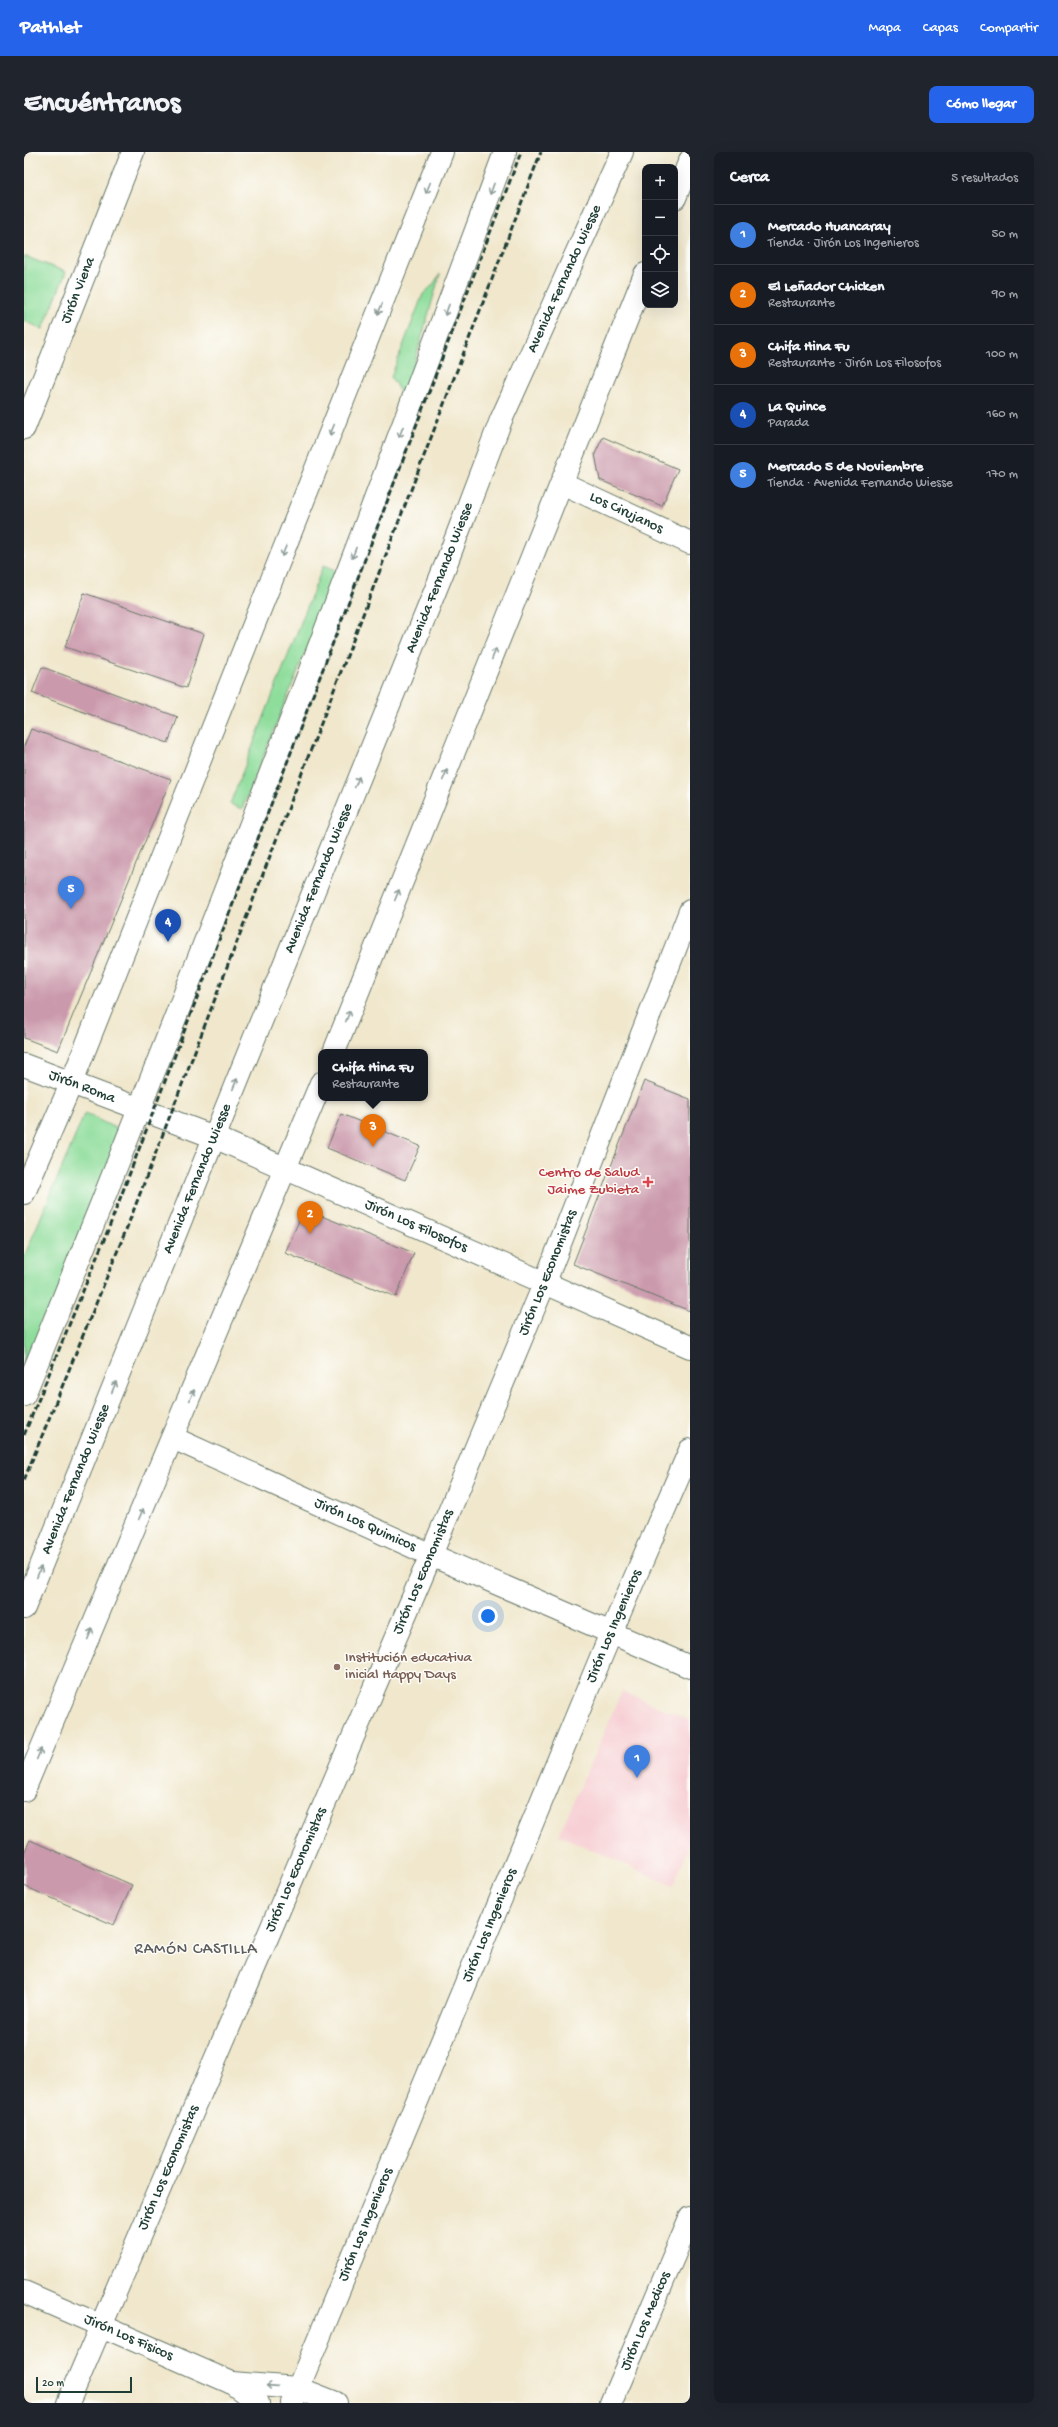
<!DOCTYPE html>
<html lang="es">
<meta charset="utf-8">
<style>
body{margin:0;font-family:"Gochi Hand",sans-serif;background:#20242c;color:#f1f3f6}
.controls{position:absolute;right:12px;top:12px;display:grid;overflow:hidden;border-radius:8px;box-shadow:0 4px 16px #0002}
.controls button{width:36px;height:36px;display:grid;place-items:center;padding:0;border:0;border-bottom:1px solid #363941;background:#171b24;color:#f1f3f6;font:20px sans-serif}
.scale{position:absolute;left:12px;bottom:10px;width:96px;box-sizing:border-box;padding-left:4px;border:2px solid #1f3d34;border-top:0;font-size:11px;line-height:14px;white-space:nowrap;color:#1f3d34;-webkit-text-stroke:3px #fdfcf7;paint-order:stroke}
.you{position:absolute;left:464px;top:1464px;width:14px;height:14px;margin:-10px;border:3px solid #fff;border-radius:50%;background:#1a73e8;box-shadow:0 0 0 6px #1a73e833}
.badge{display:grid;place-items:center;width:26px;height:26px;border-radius:50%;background:#2563eb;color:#fff;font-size:13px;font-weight:700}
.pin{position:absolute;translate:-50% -33px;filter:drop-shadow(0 1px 2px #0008)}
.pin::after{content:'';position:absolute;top:21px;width:14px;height:12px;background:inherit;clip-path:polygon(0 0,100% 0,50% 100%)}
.popup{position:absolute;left:294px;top:897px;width:110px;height:52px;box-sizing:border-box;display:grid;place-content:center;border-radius:8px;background:#171b24;filter:drop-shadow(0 1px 3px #0005);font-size:13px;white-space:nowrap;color:#9ea1a6}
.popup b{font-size:15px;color:#f1f3f6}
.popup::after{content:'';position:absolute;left:50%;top:100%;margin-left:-8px;border:8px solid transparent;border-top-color:#171b24}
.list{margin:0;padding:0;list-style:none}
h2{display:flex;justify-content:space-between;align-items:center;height:52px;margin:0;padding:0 16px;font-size:17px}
h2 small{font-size:13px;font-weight:400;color:#9ea1a6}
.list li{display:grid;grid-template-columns:26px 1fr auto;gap:12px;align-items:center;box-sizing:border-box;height:60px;padding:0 16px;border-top:1px solid #363941}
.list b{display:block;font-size:15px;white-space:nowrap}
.list p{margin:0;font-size:13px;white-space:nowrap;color:#9ea1a6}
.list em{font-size:13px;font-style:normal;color:#9ea1a6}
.icon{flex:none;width:22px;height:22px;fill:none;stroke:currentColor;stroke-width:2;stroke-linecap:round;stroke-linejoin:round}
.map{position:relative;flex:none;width:666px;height:2251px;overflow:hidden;border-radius:8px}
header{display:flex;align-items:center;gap:24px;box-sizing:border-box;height:56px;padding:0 20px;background:#2563eb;color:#fff}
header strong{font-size:19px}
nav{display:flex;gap:22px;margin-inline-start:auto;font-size:14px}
.intro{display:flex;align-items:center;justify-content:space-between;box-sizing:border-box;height:96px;padding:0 24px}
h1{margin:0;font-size:28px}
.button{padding:10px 18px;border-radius:8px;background:#2563eb;color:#fff;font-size:14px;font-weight:700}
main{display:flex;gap:24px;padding:0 24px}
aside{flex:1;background:#171b24;border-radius:8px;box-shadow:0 4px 16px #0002}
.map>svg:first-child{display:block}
.built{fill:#f7cfd4}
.green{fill:#8edd9b;stroke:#568d68}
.building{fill:#ca99ac}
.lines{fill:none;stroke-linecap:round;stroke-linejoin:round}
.minor-casing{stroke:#687869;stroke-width:24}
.tertiary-casing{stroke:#687869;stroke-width:24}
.secondary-casing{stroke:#687869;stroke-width:24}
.primary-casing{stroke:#687869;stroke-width:24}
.minor{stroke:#fff;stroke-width:22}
.tertiary{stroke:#fff;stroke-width:22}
.secondary{stroke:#fff;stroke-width:22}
.primary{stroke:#fff;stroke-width:22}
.rail{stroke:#1f3d34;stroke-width:3;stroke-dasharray:6 3;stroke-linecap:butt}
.oneway{stroke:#8f9e9a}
.health-dot{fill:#e0444e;stroke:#fdfcf7;stroke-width:1.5}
.education-dot{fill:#8d6e63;stroke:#fdfcf7;stroke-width:1.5}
.labels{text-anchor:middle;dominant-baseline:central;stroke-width:3;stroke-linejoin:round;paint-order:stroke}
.street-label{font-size:15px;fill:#1f3d34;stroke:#fdfcf7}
.health-label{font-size:15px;fill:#be3a42;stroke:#fdfcf7;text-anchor:end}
.education-label{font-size:15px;fill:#785e54;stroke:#fdfcf7;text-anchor:start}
.neighbourhood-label{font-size:16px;letter-spacing:1px;fill:#5b5d5e;stroke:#fdfcf7}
</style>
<header>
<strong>Pathlet</strong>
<nav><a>Mapa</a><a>Capas</a><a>Compartir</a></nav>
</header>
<div class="intro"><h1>Encuéntranos</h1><a class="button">Cómo llegar</a></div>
<main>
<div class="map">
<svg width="666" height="2251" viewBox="0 0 666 2251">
<rect width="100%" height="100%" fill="#fdfcf7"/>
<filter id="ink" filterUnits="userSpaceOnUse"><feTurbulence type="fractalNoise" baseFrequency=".025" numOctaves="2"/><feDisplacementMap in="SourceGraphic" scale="8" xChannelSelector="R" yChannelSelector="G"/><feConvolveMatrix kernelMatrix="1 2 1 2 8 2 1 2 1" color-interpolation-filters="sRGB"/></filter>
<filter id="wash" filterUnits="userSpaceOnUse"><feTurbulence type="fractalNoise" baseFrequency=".012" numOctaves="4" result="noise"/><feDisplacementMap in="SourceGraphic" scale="16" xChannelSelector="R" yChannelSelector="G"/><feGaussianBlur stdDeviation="0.9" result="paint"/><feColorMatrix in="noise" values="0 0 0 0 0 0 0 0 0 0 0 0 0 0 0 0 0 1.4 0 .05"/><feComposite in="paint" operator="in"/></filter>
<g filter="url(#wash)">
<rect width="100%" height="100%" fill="#f0e7cc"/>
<!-- built -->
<polygon class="built" points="598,1539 666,1568 666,1692 649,1734 535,1683"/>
<!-- green -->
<g class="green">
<polygon points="0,104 42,120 19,177 0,169"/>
<polygon points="416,122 380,247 367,225 399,142 408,134"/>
<polygon points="299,414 314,420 218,657 206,652"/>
<polygon points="61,961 99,980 0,1229 0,1105"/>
</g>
<g id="blocks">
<!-- building -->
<g class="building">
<polygon points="579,285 654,317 638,354 576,328 571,302"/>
<polygon points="60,441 180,482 162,536 41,495"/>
<polygon points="18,515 154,565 144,591 8,541"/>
<polygon points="7,577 147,627 34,899 0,886 0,594"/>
<polygon points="620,929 666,947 666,1159 549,1112"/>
<polygon points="317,962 396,994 381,1028 303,996"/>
<polygon points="280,1057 390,1101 372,1145 261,1101"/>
<polygon points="6,1688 108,1733 90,1773 0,1734 0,1701"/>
</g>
</g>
</g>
<g filter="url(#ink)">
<use href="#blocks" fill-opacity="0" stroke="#687869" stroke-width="1"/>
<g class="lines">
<defs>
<g id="minor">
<path id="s1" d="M 0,276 L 109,0"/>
<path id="s2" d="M 538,331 L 666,391"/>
<path id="s3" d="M 149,1286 L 407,1403 L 666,1515"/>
<path id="s4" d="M 44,2251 L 407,1403 L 521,1130 L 666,759"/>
<path id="s5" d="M 268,2251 L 587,1481 L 666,1298"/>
<path id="s6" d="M 587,2251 L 666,2066"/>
</g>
<g id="tertiary">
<path id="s7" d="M 0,913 L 190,985 L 666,1195"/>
<path id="s8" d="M 0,2140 L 208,2231 L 234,2251"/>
<polyline points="208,2231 274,2236 312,2251"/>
</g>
<g id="secondary">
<polyline points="651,46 666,8"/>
<polyline points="310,900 621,122"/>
<polyline points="0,1041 47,932 418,0"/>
<polyline points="0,1638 297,931"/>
</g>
<g id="primary">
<path d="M 0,1243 C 168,832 327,416 481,0"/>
<path id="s9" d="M 0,1456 L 422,412 L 477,268 L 598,0"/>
</g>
</defs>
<!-- minor casing -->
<use href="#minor" class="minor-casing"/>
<!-- tertiary casing -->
<use href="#tertiary" class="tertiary-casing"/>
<!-- secondary casing -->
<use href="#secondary" class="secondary-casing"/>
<!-- primary casing -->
<use href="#primary" class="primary-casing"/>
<!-- minor -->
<use href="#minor" class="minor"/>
<!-- tertiary -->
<use href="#tertiary" class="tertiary"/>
<!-- secondary -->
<use href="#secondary" class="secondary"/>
<!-- primary -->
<use href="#primary" class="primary"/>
<!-- rail -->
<g class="rail">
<polyline points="0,1283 84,1078 497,0"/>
<polyline points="0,1328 102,1078 517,0"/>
</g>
</g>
<!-- one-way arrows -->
<defs><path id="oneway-shaft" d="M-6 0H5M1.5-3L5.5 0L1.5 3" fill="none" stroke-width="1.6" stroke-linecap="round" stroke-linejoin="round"/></defs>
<g class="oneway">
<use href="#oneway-shaft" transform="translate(404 36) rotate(112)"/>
<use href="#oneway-shaft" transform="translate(468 37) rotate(110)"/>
<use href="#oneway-shaft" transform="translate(356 157) rotate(112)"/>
<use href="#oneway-shaft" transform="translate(423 158) rotate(110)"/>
<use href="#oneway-shaft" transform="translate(308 278) rotate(112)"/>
<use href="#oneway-shaft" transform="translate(377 280) rotate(111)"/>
<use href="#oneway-shaft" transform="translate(260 399) rotate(112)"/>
<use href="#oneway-shaft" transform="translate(330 401) rotate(111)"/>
<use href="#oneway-shaft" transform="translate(470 502) rotate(-68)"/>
<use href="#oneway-shaft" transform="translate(421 623) rotate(-68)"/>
<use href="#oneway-shaft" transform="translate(333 630) rotate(-68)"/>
<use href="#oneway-shaft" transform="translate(373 743) rotate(-68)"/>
<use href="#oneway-shaft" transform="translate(324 864) rotate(-68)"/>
<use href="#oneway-shaft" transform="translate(211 932) rotate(-68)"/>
<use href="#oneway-shaft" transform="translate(90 1235) rotate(-68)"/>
<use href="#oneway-shaft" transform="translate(168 1243) rotate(-67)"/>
<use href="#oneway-shaft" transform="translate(117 1362) rotate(-67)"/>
<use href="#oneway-shaft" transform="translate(15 1420) rotate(-68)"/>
<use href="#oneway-shaft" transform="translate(66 1482) rotate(-67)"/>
<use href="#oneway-shaft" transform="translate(15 1602) rotate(-67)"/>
<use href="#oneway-shaft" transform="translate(248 2234) rotate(-176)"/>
</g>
</g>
<!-- markers -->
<path class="health-dot" d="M622 1024h4v4h4v4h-4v4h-4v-4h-4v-4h4z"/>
<circle class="education-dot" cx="313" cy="1515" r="4"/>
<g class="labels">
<!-- street labels -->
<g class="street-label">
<text stroke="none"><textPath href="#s9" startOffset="1435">Avenida Fernando Wiesse</textPath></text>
<text stroke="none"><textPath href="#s1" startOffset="148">Jirón Viena</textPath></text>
<text stroke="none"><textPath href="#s2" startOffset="71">Los Cirujanos</textPath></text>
<text stroke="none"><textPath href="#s9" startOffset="1111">Avenida Fernando Wiesse</textPath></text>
<text stroke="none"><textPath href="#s9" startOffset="787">Avenida Fernando Wiesse</textPath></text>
<text stroke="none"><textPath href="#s7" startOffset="62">Jirón Roma</textPath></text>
<text stroke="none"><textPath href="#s9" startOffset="463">Avenida Fernando Wiesse</textPath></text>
<text stroke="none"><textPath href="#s7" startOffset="424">Jirón Los Filosofos</textPath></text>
<text stroke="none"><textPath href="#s4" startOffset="1228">Jirón Los Economistas</textPath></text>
<text stroke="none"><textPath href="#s9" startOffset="139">Avenida Fernando Wiesse</textPath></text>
<text stroke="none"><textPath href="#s3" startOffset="211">Jirón Los Quimicos</textPath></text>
<text stroke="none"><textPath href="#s4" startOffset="904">Jirón Los Economistas</textPath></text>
<text stroke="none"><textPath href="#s5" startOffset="841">Jirón Los Ingenieros</textPath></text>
<text stroke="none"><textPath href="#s4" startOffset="580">Jirón Los Economistas</textPath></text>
<text stroke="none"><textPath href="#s5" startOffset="517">Jirón Los Ingenieros</textPath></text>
<text stroke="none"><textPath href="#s4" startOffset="256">Jirón Los Economistas</textPath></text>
<text stroke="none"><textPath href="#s5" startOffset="193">Jirón Los Ingenieros</textPath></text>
<text stroke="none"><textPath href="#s6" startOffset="89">Jirón Los Medicos</textPath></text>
<text stroke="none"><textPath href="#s8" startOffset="114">Jirón Los Fisicos</textPath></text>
</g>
<!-- health labels -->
<g class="health-label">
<text x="615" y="1021">Centro de Salud<tspan x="615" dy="17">Jaime Zubieta</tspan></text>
</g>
<!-- education labels -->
<g class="education-label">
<text x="321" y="1506">Institución educativa<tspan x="321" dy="17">inicial Happy Days</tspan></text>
</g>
<!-- neighbourhood labels -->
<g class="neighbourhood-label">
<text x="172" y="1798">RAMÓN CASTILLA</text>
</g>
</g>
</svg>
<div class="controls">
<button>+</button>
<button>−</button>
<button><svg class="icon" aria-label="locate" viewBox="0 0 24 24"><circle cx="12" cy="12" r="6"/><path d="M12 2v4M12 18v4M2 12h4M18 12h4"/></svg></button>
<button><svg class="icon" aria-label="layers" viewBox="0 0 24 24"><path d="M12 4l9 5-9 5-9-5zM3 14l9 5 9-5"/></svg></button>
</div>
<div class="scale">20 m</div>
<div class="you"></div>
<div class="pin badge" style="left:613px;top:1626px;background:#3f7fe0">1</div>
<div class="pin badge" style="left:286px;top:1082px;background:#e8710a">2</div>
<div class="pin badge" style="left:349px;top:995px;background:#e8710a">3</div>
<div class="popup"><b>Chifa Hina Fu</b>Restaurante</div>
<div class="pin badge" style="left:144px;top:790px;background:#1a4fb4">4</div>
<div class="pin badge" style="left:47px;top:757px;background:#3f7fe0">5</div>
</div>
<aside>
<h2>Cerca<small>5 resultados</small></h2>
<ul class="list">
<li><span class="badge" style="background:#3f7fe0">1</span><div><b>Mercado Huancaray</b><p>Tienda · Jirón Los Ingenieros</p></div><em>50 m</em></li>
<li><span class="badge" style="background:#e8710a">2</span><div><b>El Leñador Chicken</b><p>Restaurante</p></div><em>90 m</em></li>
<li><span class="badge" style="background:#e8710a">3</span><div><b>Chifa Hina Fu</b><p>Restaurante · Jirón Los Filosofos</p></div><em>100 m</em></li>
<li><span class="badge" style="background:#1a4fb4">4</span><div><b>La Quince</b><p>Parada</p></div><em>160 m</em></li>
<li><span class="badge" style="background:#3f7fe0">5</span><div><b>Mercado 5 de Noviembre</b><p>Tienda · Avenida Fernando Wiesse</p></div><em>170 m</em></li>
</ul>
</aside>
</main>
